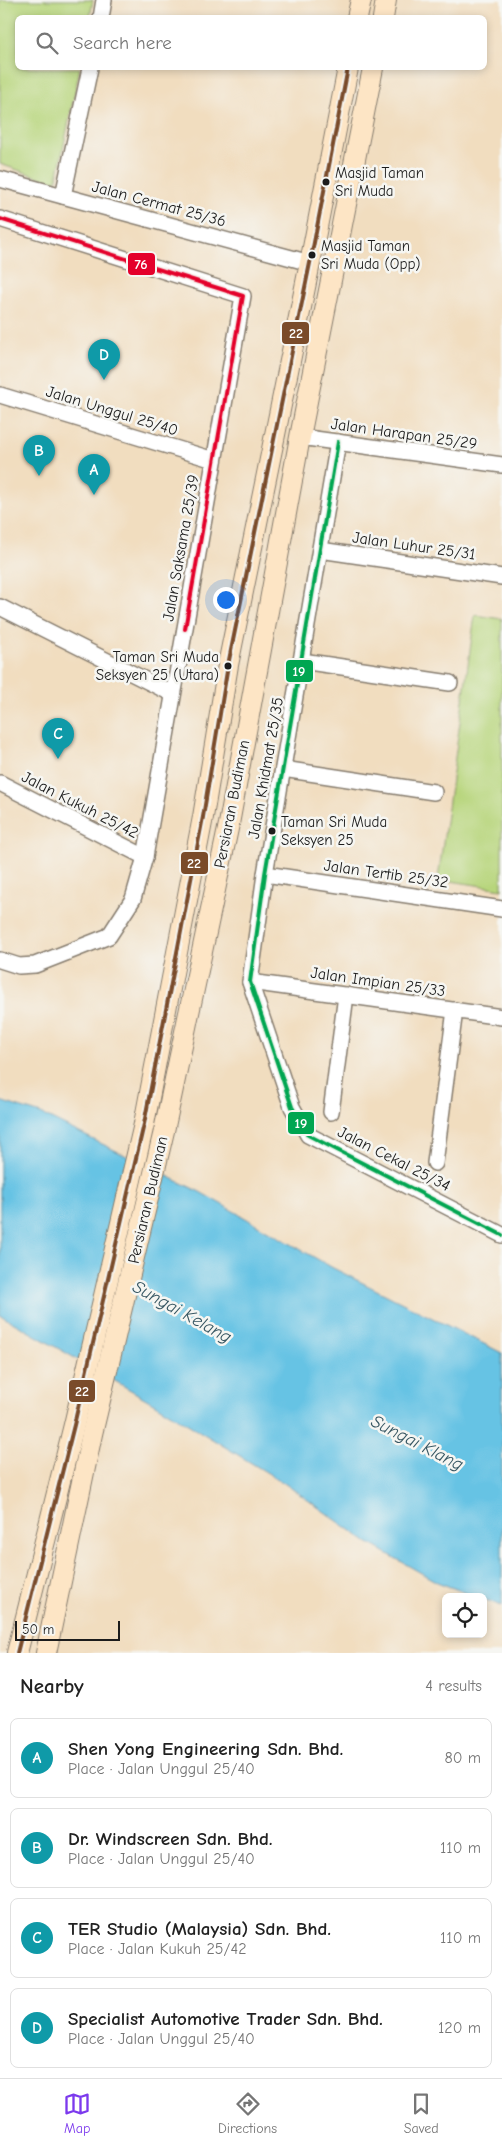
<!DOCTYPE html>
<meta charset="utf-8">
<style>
body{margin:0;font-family:"Comic Neue",sans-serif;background:#f2f2f2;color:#222}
.controls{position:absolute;right:15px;bottom:15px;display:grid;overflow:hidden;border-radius:8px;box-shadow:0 2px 8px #0003}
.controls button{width:45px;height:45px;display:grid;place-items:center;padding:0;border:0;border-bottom:1px solid #e0e0e0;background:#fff;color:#222;font:25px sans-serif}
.scale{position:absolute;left:15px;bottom:12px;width:105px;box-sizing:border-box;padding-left:5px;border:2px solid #1c1c1c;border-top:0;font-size:14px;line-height:18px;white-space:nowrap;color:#1c1c1c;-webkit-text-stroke:4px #f6f6f2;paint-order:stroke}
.you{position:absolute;left:225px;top:599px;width:18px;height:18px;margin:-12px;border:4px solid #fff;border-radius:50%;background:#1a73e8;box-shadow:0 0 0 8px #1a73e833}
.badge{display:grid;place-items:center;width:32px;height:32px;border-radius:50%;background:#7c3aed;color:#fff;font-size:16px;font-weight:700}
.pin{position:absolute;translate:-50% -41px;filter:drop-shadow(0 1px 2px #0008)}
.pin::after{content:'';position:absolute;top:26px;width:18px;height:15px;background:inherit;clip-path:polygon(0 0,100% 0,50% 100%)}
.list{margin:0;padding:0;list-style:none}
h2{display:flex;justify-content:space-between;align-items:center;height:65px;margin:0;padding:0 20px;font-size:21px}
h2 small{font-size:16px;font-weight:400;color:#767676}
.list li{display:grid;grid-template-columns:32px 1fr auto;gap:15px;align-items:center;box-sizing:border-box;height:80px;margin:0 10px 10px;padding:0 10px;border:1px solid #e0e0e0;border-radius:8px}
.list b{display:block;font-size:19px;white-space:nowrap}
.list p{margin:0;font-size:16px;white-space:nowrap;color:#767676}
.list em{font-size:16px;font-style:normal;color:#767676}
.icon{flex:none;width:28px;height:28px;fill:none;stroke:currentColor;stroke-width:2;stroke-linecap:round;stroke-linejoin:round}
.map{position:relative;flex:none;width:502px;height:1653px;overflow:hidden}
.search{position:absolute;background:#fff;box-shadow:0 2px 8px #0003;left:15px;right:15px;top:15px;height:55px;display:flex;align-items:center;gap:12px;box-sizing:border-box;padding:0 18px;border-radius:8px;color:#767676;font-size:19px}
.sheet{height:425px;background:#fff}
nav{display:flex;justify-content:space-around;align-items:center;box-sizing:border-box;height:70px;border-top:1px solid #e0e0e0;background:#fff;font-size:14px;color:#767676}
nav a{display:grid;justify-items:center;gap:2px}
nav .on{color:#7c3aed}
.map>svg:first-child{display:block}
.green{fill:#b7d57c;stroke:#6a784c}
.water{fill:#66c3e4;stroke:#417080}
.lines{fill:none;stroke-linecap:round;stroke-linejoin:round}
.minor-casing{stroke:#867c6e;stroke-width:18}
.secondary-casing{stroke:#867c6e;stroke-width:22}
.minor{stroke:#fff;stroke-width:15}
.secondary{stroke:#fde5c5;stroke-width:20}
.bus-1-casing{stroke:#f6f6f2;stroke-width:8}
.bus-2-casing{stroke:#f6f6f2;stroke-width:8}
.bus-3-casing{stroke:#f6f6f2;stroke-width:8}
.bus-1{stroke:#7a4b2a;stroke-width:4}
.bus-2{stroke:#e4002b;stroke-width:4}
.bus-3{stroke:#00a651;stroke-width:4}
.bus-dot{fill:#1c1c1c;stroke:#f6f6f2;stroke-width:2}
.labels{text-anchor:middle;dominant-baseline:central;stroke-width:5;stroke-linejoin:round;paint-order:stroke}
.bus-label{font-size:15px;fill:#1c1c1c;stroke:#f6f6f2;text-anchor:start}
.street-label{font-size:16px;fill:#1c1c1c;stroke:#f6f6f2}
.water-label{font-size:18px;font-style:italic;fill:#365662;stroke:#f6f6f2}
.line-badge{stroke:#f6f6f2;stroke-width:2}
.badge-label{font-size:14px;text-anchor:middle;font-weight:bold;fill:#fff}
</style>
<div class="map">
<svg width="502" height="1653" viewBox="0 0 502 1653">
<rect width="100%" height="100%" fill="#f6f6f2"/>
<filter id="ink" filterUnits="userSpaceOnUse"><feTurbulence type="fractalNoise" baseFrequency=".02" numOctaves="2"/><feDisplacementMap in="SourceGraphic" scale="10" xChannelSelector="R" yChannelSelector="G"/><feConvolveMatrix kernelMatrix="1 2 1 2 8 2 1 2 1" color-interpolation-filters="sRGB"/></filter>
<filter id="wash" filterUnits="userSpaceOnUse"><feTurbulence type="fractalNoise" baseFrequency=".0096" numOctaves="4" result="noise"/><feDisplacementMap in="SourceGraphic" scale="20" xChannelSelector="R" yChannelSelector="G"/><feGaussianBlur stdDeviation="1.12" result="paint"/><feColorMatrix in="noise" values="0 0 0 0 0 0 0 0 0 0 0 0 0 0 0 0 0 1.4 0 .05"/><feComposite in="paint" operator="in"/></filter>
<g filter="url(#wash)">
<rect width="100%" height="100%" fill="#f1ddbf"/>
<!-- green -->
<g class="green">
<polygon points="0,0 93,0 90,17 18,18 18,68 80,68 56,183 0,164"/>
<polygon points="475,615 502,619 502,889 438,879"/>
</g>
<!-- water -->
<polygon class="water" points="0,1101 41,1114 200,1192 333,1268 502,1353 502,1606 483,1599 483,1597 477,1597 437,1582 367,1542 284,1483 155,1404 0,1315"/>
</g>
<g filter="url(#ink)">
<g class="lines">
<defs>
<g id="minor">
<polyline points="101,18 104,0"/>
<polyline points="0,179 310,263"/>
<polyline points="63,196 90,68"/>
<polyline points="0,219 243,296 145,857 133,899 109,936 35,965 19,966 0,960"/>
<polyline points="0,395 214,460"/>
<polyline points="300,437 502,465"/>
<polyline points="338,442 265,874 250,982 292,1107 308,1135 502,1235"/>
<polyline points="320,550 502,577"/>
<polyline points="0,607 173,694"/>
<polyline points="302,661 450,683"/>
<polyline points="283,769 434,792"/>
<polyline points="0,783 145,857"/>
<polyline points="265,874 502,909"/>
<polyline points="250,982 502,1017"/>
<polyline points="331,1112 346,995"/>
<polyline points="435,1163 455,1010"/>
</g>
<g id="secondary">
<polyline points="357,18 361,0"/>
<polyline points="383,18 386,0"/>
<polyline points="17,1653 74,1425 144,1124 203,817 228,665 310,263 348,68"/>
<polyline points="46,1653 92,1434 164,1131 229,824 300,437 373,68"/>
</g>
</defs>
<!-- minor casing -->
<use href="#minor" class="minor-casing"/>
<!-- secondary casing -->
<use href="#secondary" class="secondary-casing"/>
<!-- minor -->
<use href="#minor" class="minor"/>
<!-- secondary -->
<use href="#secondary" class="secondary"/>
<defs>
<polyline id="bus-1" points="17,1653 74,1425 144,1124 203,817 228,665 310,263 348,68"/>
<polyline id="bus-2" points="0,219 243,296 185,629"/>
<polyline id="bus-3" points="338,442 265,874 250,982 292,1107 308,1135 502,1235"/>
</defs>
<!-- bus-1 casing -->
<use href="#bus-1" class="bus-1-casing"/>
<!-- bus-2 casing -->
<use href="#bus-2" class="bus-2-casing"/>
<!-- bus-3 casing -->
<use href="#bus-3" class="bus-3-casing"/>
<!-- bus-1 -->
<use href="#bus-1" class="bus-1"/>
<!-- bus-2 -->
<use href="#bus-2" class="bus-2"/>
<!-- bus-3 -->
<use href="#bus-3" class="bus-3"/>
</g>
</g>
<!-- markers -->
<g class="bus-dot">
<circle cx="326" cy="182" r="4.5"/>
<circle cx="312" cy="255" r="4.5"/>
<circle cx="228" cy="666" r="4.5"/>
<circle cx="272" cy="831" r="4.5"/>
</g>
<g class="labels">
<!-- bus labels -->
<g class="bus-label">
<text x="335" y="173">Masjid Taman<tspan x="335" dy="18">Sri Muda</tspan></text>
<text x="321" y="246">Masjid Taman<tspan x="321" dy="18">Sri Muda (Opp)</tspan></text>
<text x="219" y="657" text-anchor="end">Taman Sri Muda<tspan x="219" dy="18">Seksyen 25 (Utara)</tspan></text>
<text x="281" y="822">Taman Sri Muda<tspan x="281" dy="18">Seksyen 25</tspan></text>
</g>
<!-- street labels -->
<g class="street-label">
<text transform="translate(159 204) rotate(15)">Jalan Cermat 25/36</text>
<text transform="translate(112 411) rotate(17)">Jalan Unggul 25/40</text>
<text transform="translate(404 434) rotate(8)">Jalan Harapan 25/29</text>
<text transform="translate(414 546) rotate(8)">Jalan Luhur 25/31</text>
<text transform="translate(181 548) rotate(-80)">Jalan Saksama 25/39</text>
<text transform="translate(266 768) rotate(-80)">Jalan Khidmat 25/35</text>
<text transform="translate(232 804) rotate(-79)">Persiaran Budiman</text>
<text transform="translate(80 805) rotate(27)">Jalan Kukuh 25/42</text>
<text transform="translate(386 874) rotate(8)">Jalan Tertib 25/32</text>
<text transform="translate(378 982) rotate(8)">Jalan Impian 25/33</text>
<text transform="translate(394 1159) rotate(27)">Jalan Cekal 25/34</text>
<text transform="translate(148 1200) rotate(-77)">Persiaran Budiman</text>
</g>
<!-- water labels -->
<g class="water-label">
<text transform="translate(182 1312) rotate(29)">Sungai Kelang</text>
<text transform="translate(417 1443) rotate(27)">Sungai Klang</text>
</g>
</g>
<g class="line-badge">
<rect x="127" y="252" width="29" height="24" rx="5" fill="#e4002b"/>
<rect x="281" y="321" width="29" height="24" rx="5" fill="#7a4b2a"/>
<rect x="285" y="659" width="29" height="24" rx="5" fill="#00a651"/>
<rect x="180" y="851" width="29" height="24" rx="5" fill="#7a4b2a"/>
<rect x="287" y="1111" width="28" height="24" rx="5" fill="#00a651"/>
<rect x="68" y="1379" width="28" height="24" rx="5" fill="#7a4b2a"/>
</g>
<g class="badge-label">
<text x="141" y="269">76</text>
<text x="296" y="338">22</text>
<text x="299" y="676">19</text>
<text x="194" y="868">22</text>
<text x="301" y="1128">19</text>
<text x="82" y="1396">22</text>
</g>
</svg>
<div class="controls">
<button><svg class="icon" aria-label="locate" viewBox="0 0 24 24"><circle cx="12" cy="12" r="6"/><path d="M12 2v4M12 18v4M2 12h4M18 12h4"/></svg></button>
</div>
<div class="scale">50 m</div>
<div class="you"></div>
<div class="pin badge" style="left:94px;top:495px;background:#0f9aa8">A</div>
<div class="pin badge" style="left:39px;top:476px;background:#0f9aa8">B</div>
<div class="pin badge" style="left:58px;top:759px;background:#0f9aa8">C</div>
<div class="pin badge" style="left:104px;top:380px;background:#0f9aa8">D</div>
<div class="search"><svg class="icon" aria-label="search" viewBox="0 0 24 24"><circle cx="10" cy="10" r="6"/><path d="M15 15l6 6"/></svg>Search here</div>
</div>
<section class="sheet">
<h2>Nearby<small>4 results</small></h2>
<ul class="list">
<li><span class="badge" style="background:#0f9aa8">A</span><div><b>Shen Yong Engineering Sdn. Bhd.</b><p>Place · Jalan Unggul 25/40</p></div><em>80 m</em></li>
<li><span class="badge" style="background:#0f9aa8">B</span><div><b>Dr. Windscreen Sdn. Bhd.</b><p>Place · Jalan Unggul 25/40</p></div><em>110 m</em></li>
<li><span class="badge" style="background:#0f9aa8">C</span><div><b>TER Studio (Malaysia) Sdn. Bhd.</b><p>Place · Jalan Kukuh 25/42</p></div><em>110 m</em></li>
<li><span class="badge" style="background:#0f9aa8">D</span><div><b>Specialist Automotive Trader Sdn. Bhd.</b><p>Place · Jalan Unggul 25/40</p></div><em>120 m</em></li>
</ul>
</section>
<nav>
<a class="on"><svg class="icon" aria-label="map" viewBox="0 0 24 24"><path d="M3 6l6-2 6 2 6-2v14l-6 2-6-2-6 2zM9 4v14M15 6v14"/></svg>Map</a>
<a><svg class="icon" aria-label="directions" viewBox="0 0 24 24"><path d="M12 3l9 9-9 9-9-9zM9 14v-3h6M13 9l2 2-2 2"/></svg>Directions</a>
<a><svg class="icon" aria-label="saved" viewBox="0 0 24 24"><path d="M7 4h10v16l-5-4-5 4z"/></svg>Saved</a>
</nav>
